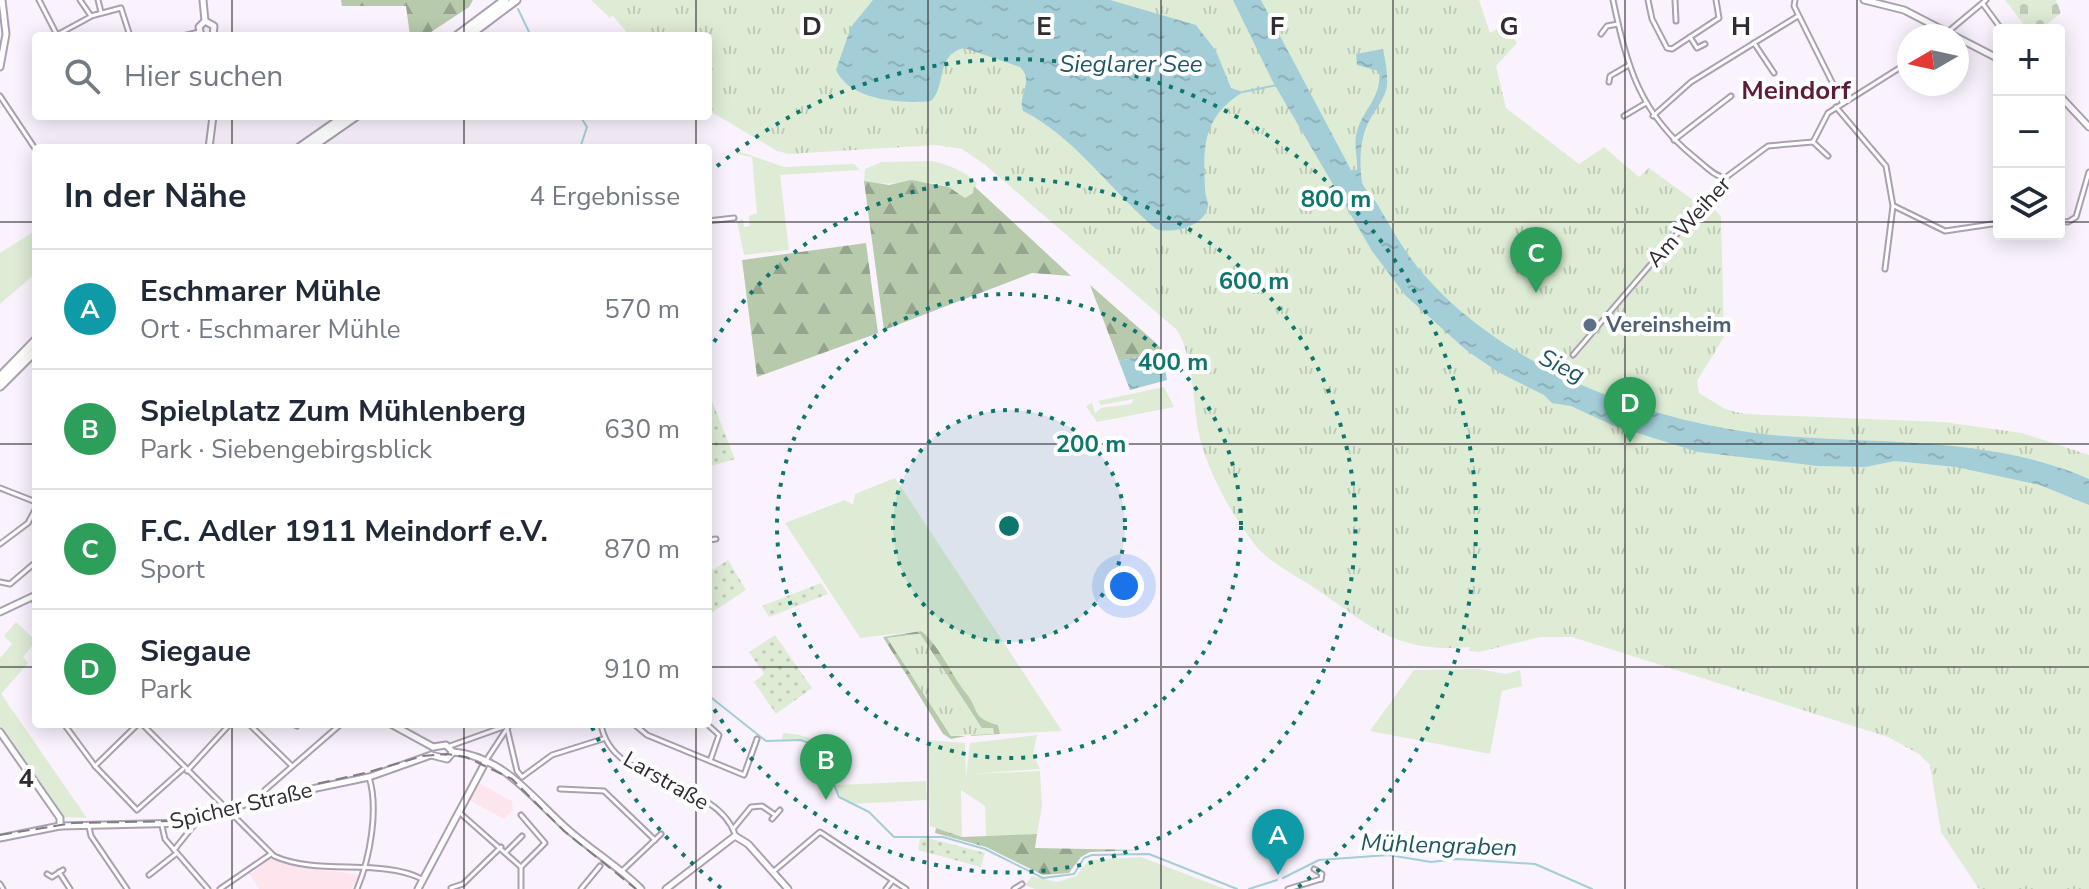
<!DOCTYPE html>
<html lang="de">
<meta charset="utf-8">
<style>
body{margin:0;font-family:"Nunito Sans",sans-serif;background:#f2f2f3;color:#1f2937}
.controls{position:absolute;right:24px;top:24px;display:grid;overflow:hidden;border-radius:8px;box-shadow:0 4px 20px #0003}
.controls button{width:72px;height:72px;display:grid;place-items:center;padding:0;border:0;border-bottom:2px solid #e0e1e3;background:#fff;color:#1f2937;font:40px sans-serif}
.compass{position:absolute;left:1897px;top:24px;width:72px;height:72px;border-radius:50%;background:#fff;box-shadow:0 4px 20px #0003;rotate:261deg}
.you{position:absolute;left:1124px;top:586px;width:28px;height:28px;margin:-20px;border:6px solid #fff;border-radius:50%;background:#1a73e8;box-shadow:0 0 0 12px #1a73e833}
.badge{display:grid;place-items:center;width:52px;height:52px;border-radius:50%;background:#d93025;color:#fff;font-size:26px;font-weight:700}
.pin{position:absolute;translate:-50% -66px;filter:drop-shadow(0 2px 4px #0008)}
.pin::after{content:'';position:absolute;top:42px;width:28px;height:24px;background:inherit;clip-path:polygon(0 0,100% 0,50% 100%)}
.list{margin:0;padding:0;list-style:none}
h2{display:flex;justify-content:space-between;align-items:center;height:104px;margin:0;padding:0 32px;font-size:34px}
h2 small{font-size:26px;font-weight:400;color:#747a83}
.list li{display:grid;grid-template-columns:52px 1fr auto;gap:24px;align-items:center;box-sizing:border-box;height:120px;padding:0 32px;border-top:2px solid #e0e1e3}
.list b{display:block;font-size:30px;white-space:nowrap}
.list p{margin:0;font-size:26px;white-space:nowrap;color:#747a83}
.list em{font-size:26px;font-style:normal;color:#747a83}
.icon{flex:none;width:44px;height:44px;fill:none;stroke:currentColor;stroke-width:2;stroke-linecap:round;stroke-linejoin:round}
.map{position:relative;flex:none;width:2089px;height:889px;overflow:hidden}
.search{position:absolute;background:#fff;box-shadow:0 4px 20px #0003;left:32px;top:32px;width:680px;height:88px;display:flex;align-items:center;gap:20px;box-sizing:border-box;padding:0 28px;border-radius:8px;color:#747a83;font-size:30px}
.panel{position:absolute;background:#fff;box-shadow:0 4px 20px #0003;left:32px;top:144px;width:680px;height:584px;border-radius:8px}
.map>svg:first-child{display:block}
.education{fill:#fde4ed}
.grass{fill:#deecd6}
.forest{fill:url(#forest-firs)}
.cemetery{fill:url(#cemetery-stones)}
.park{fill:url(#park-tufts)}
.garden{fill:url(#garden-dots)}
.water{fill:url(#water-ripples)}
.lines{fill:none;stroke-linecap:round;stroke-linejoin:round}
.stream{stroke:#a3cdd7;stroke-width:2}
.street-casing{stroke:#aba0b1;stroke-width:7}
.secondary-casing{stroke:#aba0b1;stroke-width:9}
.highway-casing{stroke:#aba0b1;stroke-width:11}
.street{stroke:#fff;stroke-width:3}
.secondary{stroke:#fff;stroke-width:5}
.highway{stroke:#fff;stroke-width:7}
.rail{stroke:#817c84;stroke-width:2;stroke-dasharray:12 6;stroke-linecap:butt}
.grid{fill:none;stroke:#302c32;stroke-width:2;stroke-opacity:0.55}
.ring{fill:none;stroke:#0f766e;stroke-width:4;stroke-dasharray:4 8}
.service-dot{fill:#5c6f8a;stroke:#fff;stroke-width:3}
.labels{text-anchor:middle;dominant-baseline:central;stroke-width:8;stroke-linejoin:round;paint-order:stroke}
.street-label{font-size:22px;fill:#302c32;stroke:#fff}
.service-label{font-size:22px;font-weight:bold;fill:#4e5e75;stroke:#fff;text-anchor:start}
.water-label{font-size:24px;font-style:italic;fill:#1e5663;stroke:#fff}
.quarter-label{font-size:26px;font-weight:bold;fill:#5d1c3a;stroke:#fff}
.grid-label{font-size:26px;text-anchor:middle;font-weight:bold;fill:#302c32;stroke:#fff;stroke-width:8;stroke-linejoin:round;paint-order:stroke}
.centre{fill:#0f766e;stroke:#fff;stroke-width:4}
.ring-label{font-size:24px;text-anchor:middle;font-weight:bold;fill:#0f766e;stroke:#fff;stroke-width:8;stroke-linejoin:round;paint-order:stroke}
</style>
<div class="map">
<svg width="2089" height="889" viewBox="0 0 2089 889">
<defs>
<pattern id="forest-firs" width="22" height="20" patternUnits="userSpaceOnUse" patternTransform="scale(2)"><rect width="22" height="20" fill="#b7caac"/><path d="M5 1l3.5 6h-7zM16 11l3.5 6h-7z" fill="#95a48d"/></pattern>
<pattern id="cemetery-stones" width="16" height="16" patternUnits="userSpaceOnUse" patternTransform="scale(2)"><rect width="16" height="16" fill="#deecd6"/><path d="M2 7V4a2 2 0 0 1 4 0v3zM10 15v-3a2 2 0 0 1 4 0v3z" fill="#bfcbb8"/></pattern>
<pattern id="park-tufts" width="24" height="20" patternUnits="userSpaceOnUse" patternTransform="scale(2)"><rect width="24" height="20" fill="#deecd6"/><path d="M3 7l-1-3M5 7V3M7 7l1-3M15 17l-1-3M17 17v-4M19 17l1-3" fill="none" stroke="#bfcbb8"/></pattern>
<pattern id="garden-dots" width="8" height="8" patternUnits="userSpaceOnUse" patternTransform="scale(2)"><rect width="8" height="8" fill="#deecd6"/><path d="M2 2h.1M6 6h.1" fill="none" stroke="#bfcbb8" stroke-width="1.8" stroke-linecap="round"/></pattern>
<pattern id="water-ripples" width="26" height="14" patternUnits="userSpaceOnUse" patternTransform="scale(2)"><rect width="26" height="14" fill="#a3cdd7"/><path d="M2 4q2-2 4 0t4 0M15 11q2-2 4 0t4 0" fill="none" stroke="#8db0b9"/></pattern>
</defs>
<rect width="100%" height="100%" fill="#faf3fe"/>
<!-- education -->
<g class="education">
<polygon points="479,783 512,801 513,810 504,819 469,800"/>
<polygon points="270,859 289,865 360,875 351,889 259,889 248,872 252,873"/>
</g>
<!-- grass -->
<g class="grass">
<polygon points="735,150 784,167 854,164 860,170 780,175 789,250 744,255 737,221 743,219 744,227 750,226 749,216 757,213 752,157 737,154"/>
<path d="M 932,161 C 950,165 964,171 977,183 L 973,193 L 965,198 C 934,170 898,190 864,181 L 865,169 L 882,162 Z"/>
<polygon points="36,230 36,273 0,304 0,253"/>
<polygon points="1164,387 1174,407 1097,422 1086,406 1092,403 1095,413 1101,408 1131,404 1134,399 1101,405 1098,401"/>
<path d="M 895,478 L 1062,731 L 1000,734 L 998,725 C 983,722 975,718 972,703 L 921,631 L 860,638 L 785,523 L 845,500 L 853,505 L 855,494 Z"/>
<polygon points="16,622 36,641 23,657 28,663 1,694 87,818 62,817 0,727 0,658 12,644 4,636"/>
<polygon points="1478,669 1506,674 1520,670 1522,686 1502,691 1490,754 1370,731 1414,670"/>
<path d="M 783,733 C 829,736 824,753 836,785 L 926,781 L 927,800 L 850,804 C 813,779 845,732 782,740 Z"/>
<polygon points="1037,735 1033,754 1040,769 969,774 1040,771 1042,806 1037,834 986,837 985,806 961,790 962,837 930,826 928,740 965,743 966,776 970,743"/>
<polygon points="1141,857 1225,889 1035,889 1025,885 1032,876 1057,882 1076,876 1089,860"/>
</g>
<!-- forest -->
<g class="forest">
<polygon points="341,0 473,0 469,7 425,36 410,36 406,6 342,6"/>
<polygon points="911,180 949,187 965,198 973,193 974,186 1071,276 1032,273 884,330 864,181 889,185"/>
<polygon points="866,243 878,333 757,377 742,260"/>
<polygon points="1090,285 1156,343 1165,353 1170,368 1137,357 1119,361"/>
<path d="M 921,631 C 939,645 951,674 965,692 C 980,709 970,718 998,725 L 1000,734 L 970,736 L 982,729 L 920,634 L 888,638 L 951,736 L 966,736 L 951,739 L 943,734 L 883,637 Z"/>
<polygon points="936,828 962,837 1037,834 1035,848 1141,850 1090,852 1081,857 1069,873 1043,875 986,847 935,833"/>
</g>
<!-- cemetery -->
<polygon class="cemetery" points="2005,0 2056,0 2061,13 2040,30 2028,30"/>
<!-- park -->
<g class="park">
<path d="M 591,0 L 1479,0 L 1490,33 L 1504,25 L 1517,43 L 1496,66 L 1506,108 L 1579,164 L 1604,147 L 1639,177 L 1649,168 L 1700,205 L 1711,206 L 1721,216 L 1724,337 L 1697,381 L 1699,393 L 1725,409 L 1744,414 L 1943,422 L 2022,433 L 2089,455 L 2089,889 L 1979,889 L 1941,832 L 1930,765 L 1919,754 L 1888,737 L 1572,637 L 1540,637 L 1479,652 L 1469,651 L 1470,647 C 1393,654 1369,624 1310,585 C 1292,573 1269,562 1255,545 C 1234,518 1213,481 1203,449 C 1190,409 1198,367 1177,330 L 984,164 L 962,149 L 937,145 L 789,154 L 777,151 L 708,110 L 708,36 L 630,36 L 612,15 L 610,18 Z"/>
<polygon points="920,634 982,728 993,728 994,734 951,736 887,638"/>
</g>
<!-- garden -->
<g class="garden">
<polygon points="712,401 735,459 708,467 708,402"/>
<polygon points="728,560 746,590 708,615 708,573"/>
<polygon points="821,583 828,594 769,617 762,606"/>
<polygon points="775,635 812,688 776,714 754,682 764,674 749,652"/>
<polygon points="928,838 985,853 981,867 918,850 920,839"/>
</g>
<!-- water -->
<g class="water">
<path d="M 873,0 L 1110,0 L 1196,25 L 1216,51 L 1231,88 L 1243,92 C 1203,117 1203,145 1205,188 C 1205,194 1208,201 1208,206 C 1205,227 1171,234 1156,229 C 1112,192 1074,136 1023,111 C 1017,95 1035,82 1020,67 L 964,48 C 935,55 947,85 931,101 C 903,104 850,101 836,70 L 851,27 Z"/>
<path d="M 1233,0 L 1261,0 L 1351,170 L 1357,170 C 1358,156 1353,146 1357,131 C 1364,108 1382,97 1379,71 L 1357,65 L 1356,54 L 1383,49 C 1385,59 1388,74 1387,85 C 1386,98 1374,111 1368,123 C 1360,140 1359,163 1362,182 C 1364,189 1372,196 1376,202 C 1392,229 1405,254 1426,277 C 1508,370 1652,423 1772,435 C 1879,445 1988,435 2089,479 L 2089,505 L 2040,485 L 1956,467 L 1895,461 L 1865,467 L 1818,466 L 1698,452 L 1612,425 L 1571,406 L 1552,403 L 1544,395 L 1498,372 L 1466,350 L 1405,295 L 1372,251 L 1273,82 Z"/>
<polygon points="1137,357 1164,365 1167,380 1130,390 1119,361"/>
</g>
<g class="lines">
<!-- stream -->
<g class="stream">
<polyline points="518,9 531,36"/>
<polyline points="1243,92 1277,85"/>
<polyline points="580,148 587,127 580,116"/>
<polyline points="708,695 766,741 801,740 819,747 839,797 869,812 894,837 943,837 985,849 1043,878 1074,874 1084,858 1092,855 1149,854 1237,889"/>
<polyline points="1283,878 1319,860 1389,855 1431,862 1457,859 1535,864 1592,889"/>
<polyline points="1249,889 1277,880"/>
</g>
<defs>
<g id="street">
<polyline points="39,0 57,35"/>
<polyline points="80,0 91,16 121,8 130,36"/>
<polyline points="98,0 101,12"/>
<path d="M 1613,0 C 1627,67 1640,113 1694,157 C 1704,165 1714,176 1725,178"/>
<polyline points="1648,0 1652,19 1667,48 1672,49 1719,18 1716,0"/>
<polyline points="1675,0 1676,21"/>
<polyline points="1795,0 1794,6 1842,102"/>
<polyline points="1983,4 2002,30"/>
<polyline points="1601,34 1607,26 1618,24"/>
<polyline points="55,36 90,17"/>
<polyline points="183,36 199,32"/>
<polyline points="1943,36 1986,0"/>
<polyline points="1690,37 1697,48 1705,44"/>
<polyline points="1754,43 1774,73"/>
<polyline points="36,49 36,46"/>
<polyline points="1609,82 1610,76 1629,65"/>
<polyline points="0,96 36,150"/>
<polyline points="1836,107 1886,166 1893,206 1885,269"/>
<polyline points="1624,116 1646,103"/>
<polyline points="1653,116 1691,82 1798,16"/>
<polyline points="1674,140 1731,96"/>
<polyline points="1813,142 1828,113 1909,62"/>
<polyline points="1813,142 1828,156"/>
<polyline points="1894,206 1945,231 1999,223"/>
<polyline points="708,221 734,218"/>
<polyline points="2059,221 2068,222 2076,217 2089,172"/>
<polyline points="1573,355 1725,178 1768,146 1813,142"/>
<polyline points="0,488 36,502"/>
<polyline points="708,540 716,539"/>
<polyline points="0,544 28,523 36,508"/>
<polyline points="0,582 10,584 36,562"/>
<polyline points="33,597 36,605"/>
<polyline points="64,724 95,766 137,810 183,769"/>
<path d="M 142,724 L 274,856 C 318,876 381,858 422,879"/>
<polyline points="249,724 292,766"/>
<polyline points="294,724 297,726"/>
<polyline points="506,724 517,771 522,777 552,755 603,739"/>
<path d="M 601,724 C 611,787 714,777 735,834"/>
<polyline points="634,724 647,735 744,775 757,739"/>
<polyline points="707,724 719,735 710,761"/>
<polyline points="450,746 506,726"/>
<polyline points="487,759 510,724"/>
<polyline points="95,766 138,724"/>
<polyline points="187,771 230,724"/>
<polyline points="560,789 604,791 655,840"/>
<polyline points="261,800 265,790 341,724"/>
<polyline points="460,813 521,867 521,889"/>
<polyline points="521,815 545,843 521,867"/>
<polyline points="772,819 780,810"/>
<polyline points="162,826 165,839 208,889"/>
<polyline points="89,827 91,836 127,889"/>
<polyline points="733,829 751,807 762,806 775,815"/>
<polyline points="174,850 198,820"/>
<polyline points="506,852 522,836"/>
<polyline points="1314,869 1322,874 1321,879"/>
<polyline points="623,870 661,834"/>
<polyline points="774,871 820,832 906,889"/>
<polyline points="59,872 70,889"/>
<polyline points="47,874 52,877 63,870"/>
<polyline points="149,875 177,853"/>
<polyline points="0,884 3,889"/>
<polyline points="451,888 463,884 501,847"/>
<polyline points="220,889 271,854"/>
<path d="M 357,889 C 370,858 379,809 369,777"/>
<polyline points="581,889 600,866"/>
<polyline points="886,889 893,880"/>
<polyline points="1014,889 1022,884"/>
<polyline points="1288,889 1321,879"/>
</g>
<g id="secondary">
<polyline points="203,0 205,21"/>
<polyline points="1864,0 1904,10 1999,59"/>
<polyline points="201,36 199,27 205,21 214,26 213,36"/>
<polyline points="0,67 6,34 2,0"/>
<polyline points="2059,95 2089,127"/>
<polyline points="209,148 213,116"/>
<polyline points="0,612 36,595"/>
<polyline points="391,724 433,747"/>
<polyline points="0,732 60,818 60,826"/>
<polyline points="433,747 446,745 453,752"/>
<path d="M 453,752 C 502,756 531,796 564,826 C 589,849 617,865 641,889"/>
<polyline points="431,755 447,759 453,752"/>
<polyline points="0,838 60,826 189,823 254,801 369,777 431,755"/>
<polyline points="418,889 485,763"/>
<polyline points="666,889 735,836 748,844 788,889"/>
</g>
<g id="highway">
<polyline points="457,36 505,0"/>
<polyline points="468,36 516,0"/>
<polyline points="299,148 345,116"/>
<polyline points="310,148 356,116"/>
<polyline points="0,377 36,340"/>
<polyline points="0,386 36,350"/>
</g>
</defs>
<!-- street casing -->
<use href="#street" class="street-casing"/>
<!-- secondary casing -->
<use href="#secondary" class="secondary-casing"/>
<!-- highway casing -->
<use href="#highway" class="highway-casing"/>
<!-- street -->
<use href="#street" class="street"/>
<!-- secondary -->
<use href="#secondary" class="secondary"/>
<!-- highway -->
<use href="#highway" class="highway"/>
<!-- rail -->
<polyline class="rail" points="0,835 73,823 179,821 254,798 365,773 423,756 447,754 466,757 512,779 564,831 636,889"/>
</g>
<!-- grid -->
<path class="grid" d="M 232,0 L 232,36M 464,0 L 464,36M 696,0 L 696,36M 928,0 L 928,889M 1161,0 L 1161,889M 1393,0 L 1393,889M 1625,0 L 1625,889M 1857,0 L 1857,889M 232,116 L 232,148M 464,116 L 464,148M 696,116 L 696,148M 0,222 L 36,222M 708,222 L 1999,222M 2059,222 L 2089,222M 0,444 L 36,444M 708,444 L 2089,444M 0,667 L 36,667M 708,667 L 2089,667M 232,724 L 232,889M 464,724 L 464,889M 696,724 L 696,889"/>
<!-- distance rings -->
<circle cx="1009" cy="526" r="116" fill="#0f766e" fill-opacity=".12"/>
<g class="ring">
<circle cx="1009" cy="526" r="116"/>
<circle cx="1009" cy="526" r="232"/>
<path d="M708 352A347 347 0 1 1 708 699"/>
<path d="M721 888A463 463 0 0 1 591 725M708 174A463 463 0 1 1 1297 888"/>
</g>
<!-- markers -->
<circle class="service-dot" cx="1590" cy="325" r="8"/>
<g class="labels">
<!-- street labels -->
<g class="street-label">
<text transform="translate(1689 222) rotate(-48)">Am Weiher</text>
<text transform="translate(666 781) rotate(30)">Larstraße</text>
<text transform="translate(241 806) rotate(-13)">Spicher Straße</text>
</g>
<!-- service labels -->
<g class="service-label">
<text x="1606" y="325">Vereinsheim</text>
</g>
<!-- water labels -->
<g class="water-label">
<text x="1131" y="64">Sieglarer See</text>
<text transform="translate(1562 366) rotate(26)">Sieg</text>
<text transform="translate(1439 845) rotate(2)">Mühlengraben</text>
</g>
<!-- quarter labels -->
<g class="quarter-label">
<text x="1796" y="90">Meindorf</text>
</g>
</g>
<g class="grid-label">
<text x="812" y="35">D</text>
<text x="1044" y="35">E</text>
<text x="1277" y="35">F</text>
<text x="1509" y="35">G</text>
<text x="1741" y="35">H</text>
<text x="26" y="787">4</text>
</g>
<circle cx="1009" cy="526" r="12" class="centre"/>
<g class="ring-label">
<text x="1336" y="207">800 m</text>
<text x="1254" y="289">600 m</text>
<text x="1173" y="370">400 m</text>
<text x="1091" y="452">200 m</text>
</g>
</svg>
<div class="controls">
<button>+</button>
<button>−</button>
<button><svg class="icon" aria-label="layers" viewBox="0 0 24 24"><path d="M12 4l9 5-9 5-9-5zM3 14l9 5 9-5"/></svg></button>
</div>
<svg class="compass" viewBox="-18 -18 36 36"><path d="M0-13l5 13h-10z" fill="#e53935"/><path d="M0 13l5-13h-10z" fill="#747a83"/></svg>
<div class="you"></div>
<div class="pin badge" style="left:1278px;top:875px;background:#0f9aa8">A</div>
<div class="pin badge" style="left:826px;top:800px;background:#2e9e5b">B</div>
<div class="pin badge" style="left:1536px;top:293px;background:#2e9e5b">C</div>
<div class="pin badge" style="left:1630px;top:443px;background:#2e9e5b">D</div>
<div class="search"><svg class="icon" aria-label="search" viewBox="0 0 24 24"><circle cx="10" cy="10" r="6"/><path d="M15 15l6 6"/></svg>Hier suchen</div>
<section class="panel">
<h2>In der Nähe<small>4 Ergebnisse</small></h2>
<ul class="list">
<li><span class="badge" style="background:#0f9aa8">A</span><div><b>Eschmarer Mühle</b><p>Ort · Eschmarer Mühle</p></div><em>570 m</em></li>
<li><span class="badge" style="background:#2e9e5b">B</span><div><b>Spielplatz Zum Mühlenberg</b><p>Park · Siebengebirgsblick</p></div><em>630 m</em></li>
<li><span class="badge" style="background:#2e9e5b">C</span><div><b>F.C. Adler 1911 Meindorf e.V.</b><p>Sport</p></div><em>870 m</em></li>
<li><span class="badge" style="background:#2e9e5b">D</span><div><b>Siegaue</b><p>Park</p></div><em>910 m</em></li>
</ul>
</section>
</div>
